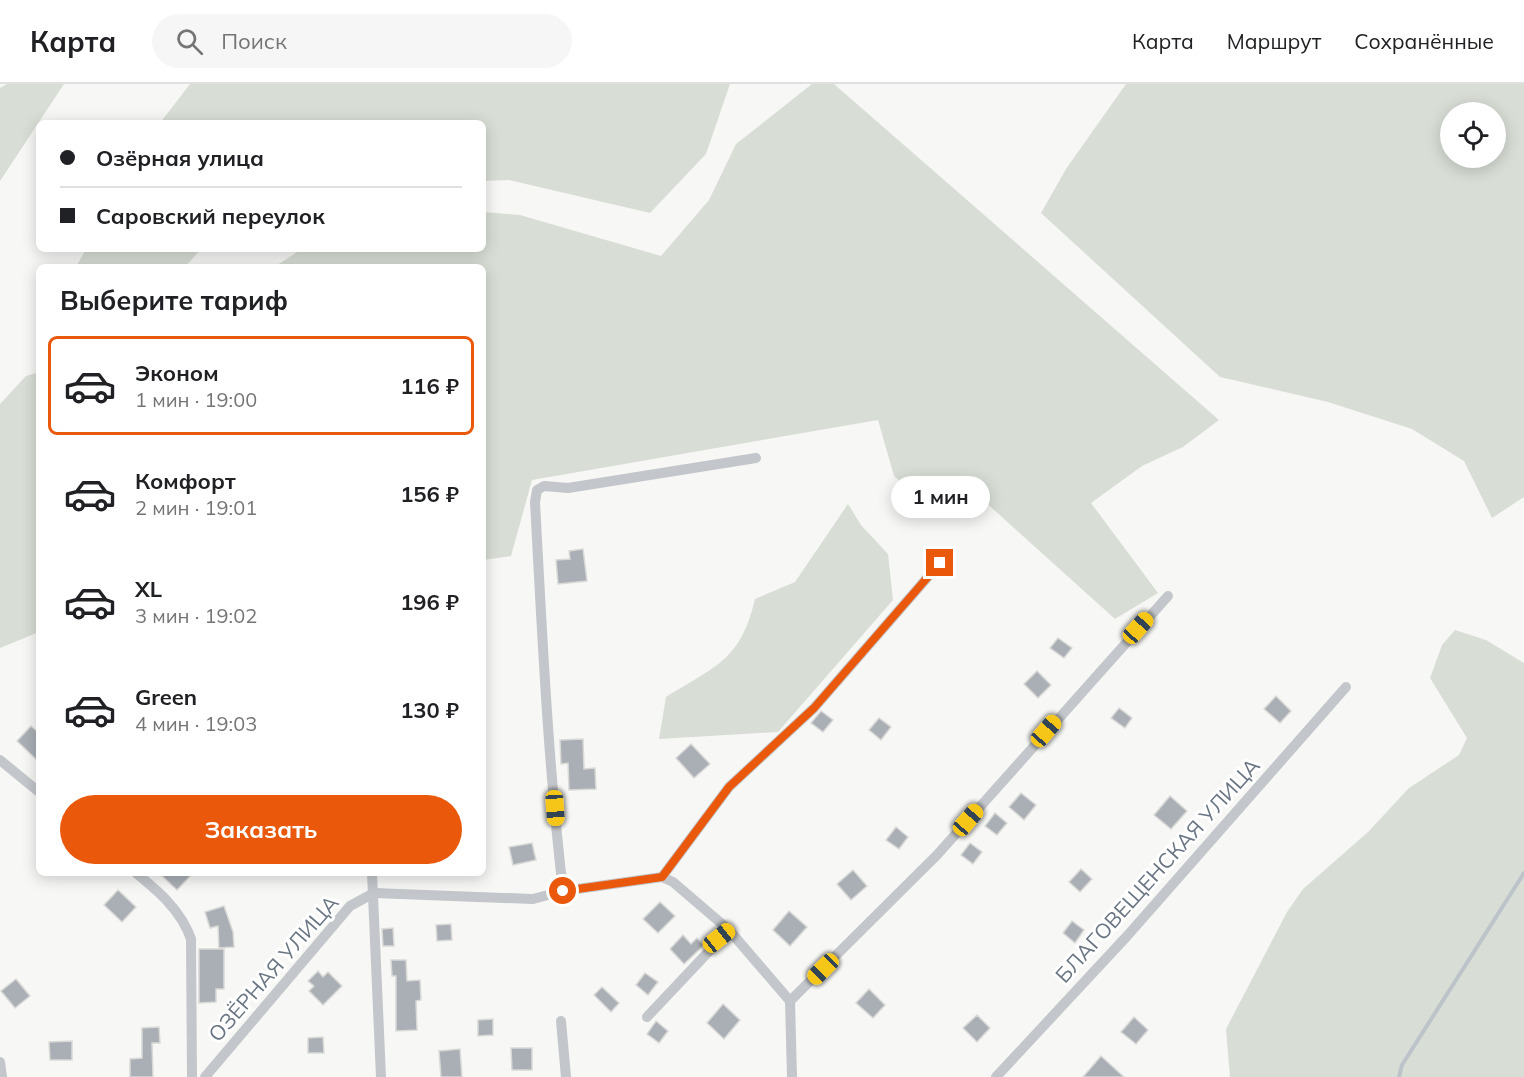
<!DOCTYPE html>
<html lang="ru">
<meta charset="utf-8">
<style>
:root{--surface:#fff;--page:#f6f6f6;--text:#202124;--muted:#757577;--line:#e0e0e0;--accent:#ea580c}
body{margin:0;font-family:Mulish,sans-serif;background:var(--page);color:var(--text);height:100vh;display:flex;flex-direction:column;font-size:22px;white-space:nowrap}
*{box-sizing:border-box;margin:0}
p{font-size:20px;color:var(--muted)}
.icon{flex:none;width:33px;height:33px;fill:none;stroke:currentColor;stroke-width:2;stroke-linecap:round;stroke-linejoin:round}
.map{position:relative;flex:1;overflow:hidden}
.panel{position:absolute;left:36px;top:180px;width:450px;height:612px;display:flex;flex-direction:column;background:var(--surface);border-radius:9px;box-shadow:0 3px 15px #0003}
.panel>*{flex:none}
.banner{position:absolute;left:36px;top:36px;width:450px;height:132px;border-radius:9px;box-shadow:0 3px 15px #0003;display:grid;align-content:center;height:132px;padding:0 24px;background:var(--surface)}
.controls{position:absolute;left:1440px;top:18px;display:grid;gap:12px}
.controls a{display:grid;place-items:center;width:66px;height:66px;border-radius:50%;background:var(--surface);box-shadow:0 3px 15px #0003;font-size:30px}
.end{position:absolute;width:27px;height:27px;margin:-14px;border:8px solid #ea580c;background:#fff;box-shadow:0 0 0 3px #fff}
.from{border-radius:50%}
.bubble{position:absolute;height:42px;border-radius:21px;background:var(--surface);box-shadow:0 3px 15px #0003;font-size:20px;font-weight:700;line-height:42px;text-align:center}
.car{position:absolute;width:18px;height:36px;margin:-18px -9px;border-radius:8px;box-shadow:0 0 4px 2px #0007;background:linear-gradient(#f5c518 24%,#345 0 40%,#f5c518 0 76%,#345 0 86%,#f5c518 0)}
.banner b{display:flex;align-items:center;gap:21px;height:57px;font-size:22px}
.banner b+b{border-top:2px solid var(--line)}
.banner i{width:15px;height:15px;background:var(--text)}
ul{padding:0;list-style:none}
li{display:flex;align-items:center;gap:18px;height:99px;margin:0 12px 9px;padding:0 12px;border:3px solid transparent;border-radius:9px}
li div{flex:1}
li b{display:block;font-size:22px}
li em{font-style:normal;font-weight:700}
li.on{border-color:var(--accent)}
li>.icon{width:54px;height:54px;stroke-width:1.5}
h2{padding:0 24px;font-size:27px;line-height:72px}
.cta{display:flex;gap:12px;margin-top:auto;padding:12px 24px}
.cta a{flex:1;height:69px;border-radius:36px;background:var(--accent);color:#fff;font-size:24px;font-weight:700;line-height:69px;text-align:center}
header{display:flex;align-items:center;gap:36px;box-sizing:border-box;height:84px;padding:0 30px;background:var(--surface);border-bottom:2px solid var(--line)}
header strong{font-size:28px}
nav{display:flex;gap:33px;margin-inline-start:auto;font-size:21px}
.search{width:420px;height:54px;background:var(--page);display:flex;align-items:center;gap:15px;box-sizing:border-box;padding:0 21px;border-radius:33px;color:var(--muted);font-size:22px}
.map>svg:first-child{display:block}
.green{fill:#d8ded6;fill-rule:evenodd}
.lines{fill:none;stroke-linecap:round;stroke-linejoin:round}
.stream{stroke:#bcc4ca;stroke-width:4}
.building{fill:#a9afb5;stroke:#d9d9d7;stroke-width:1.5}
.street{stroke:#c3c6ca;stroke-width:10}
.route{stroke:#ea580c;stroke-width:8}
.labels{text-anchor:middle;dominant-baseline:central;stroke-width:6;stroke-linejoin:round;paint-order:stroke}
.street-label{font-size:21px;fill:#697583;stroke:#fff}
</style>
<header>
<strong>Карта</strong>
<div class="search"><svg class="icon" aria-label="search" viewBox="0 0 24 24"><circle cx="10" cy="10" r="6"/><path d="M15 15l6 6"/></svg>Поиск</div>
<nav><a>Карта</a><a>Маршрут</a><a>Сохранённые</a></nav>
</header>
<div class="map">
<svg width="1524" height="993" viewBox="0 0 1524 993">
<rect width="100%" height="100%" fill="#f7f7f5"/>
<g class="green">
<path d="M7,0h57l-64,97v-93z"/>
<path d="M190,0h540l-24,70 -56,59 -141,-33 -26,1v-58h-323z"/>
<path d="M812,0h22l385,336 -36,27 -41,19 -51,37 67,90 -43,26 -132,-119 -42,16 -47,-40 -16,-56 -346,60 -21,76 -28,4v-293h-209l28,-18h181v-37l37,3 141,41 48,-56 27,-56z"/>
<path d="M1126,0h398v413l-32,21 -28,-57 -52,-32 -84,-27 -108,-25 -179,-164 25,-44zM1450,28h46v46h-46z"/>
<path d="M86,165h115l-16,18h-109z"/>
<path d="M39,288v260l-39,16v-244l26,-28z"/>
<path d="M848,420l13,21 27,29 5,46 -115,132 -119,7 7,-42c51,-32 74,-36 89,-98l40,-17z"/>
<path d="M1455,546l31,10 38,23v414h-294l-4,-48 61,-117 16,-23 65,-57 41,-44 50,-33 8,-17 -37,-60 12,-33z"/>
</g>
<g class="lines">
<path class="stream" d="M1399,993l3,-12 122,-192"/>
</g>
<g class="building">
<path d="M583,465l4,32 -29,3 -2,-24 14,-1 -1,-8z"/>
<path d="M1058,554l14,10 -8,10 -14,-10z"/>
<path d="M1037,587l14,14 -13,13 -14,-14z"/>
<path d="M1276,612l15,15 -11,12 -16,-14z"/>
<path d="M1119,624l13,10 -7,10 -14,-10z"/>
<path d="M821,627l12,9 -10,12 -12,-9z"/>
<path d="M879,634l12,9 -10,13 -12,-10z"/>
<path d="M31,642l8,7v29l-22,-21z"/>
<path d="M583,655l1,30 11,-1 1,21 -27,1 -1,-27 -7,1 -1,-24z"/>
<path d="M691,660l19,20 -16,14 -18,-20z"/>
<path d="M1021,709l15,12 -12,15 -15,-13z"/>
<path d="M1170,712l17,15 -16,18 -17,-14z"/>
<path d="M995,729l12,10 -10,12 -12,-9z"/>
<path d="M896,743l12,10 -9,12 -13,-9z"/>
<path d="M532,759l4,17 -23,5 -4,-18z"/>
<path d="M970,759l12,9 -9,12 -12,-9z"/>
<path d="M1081,785l11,10 -12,13 -11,-10z"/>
<path d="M853,786l14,16 -16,14 -14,-16z"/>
<path d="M159,789h34l-16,17z"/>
<path d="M118,806l18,17 -14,15 -18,-17z"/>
<path d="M660,818l15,14 -17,17 -15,-14z"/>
<path d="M224,822l9,26 1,15 -15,1 -1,-22 -8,2 -5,-16z"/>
<path d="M789,827l18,16 -17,19 -17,-16z"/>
<path d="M1072,837l12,9 -9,13 -12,-10z"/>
<path d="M451,840l1,16 -15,1 -1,-16z"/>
<path d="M393,844l1,18h-11l-1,-17z"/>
<path d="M683,851l8,9 6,-6 7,7 -20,19 -14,-15z"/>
<path d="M199,865h25v40h-8v13l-17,1z"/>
<path d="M391,876h15l1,21 13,-1 1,20 -5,1 1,29 -21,1v-55h-4z"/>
<path d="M318,887l5,6 5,-5 14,14 -19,19 -14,-14 5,-5 -6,-5z"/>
<path d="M645,889l13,9 -10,13 -12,-10z"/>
<path d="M16,895l14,17 -15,12 -14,-17z"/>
<path d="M602,903l17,16 -8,9 -17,-17z"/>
<path d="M869,905l16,16 -12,13 -17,-15z"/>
<path d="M723,920l17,16 -16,19 -17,-16z"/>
<path d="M977,931l13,13 -13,14 -14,-14z"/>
<path d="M1134,933l14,13 -12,14 -15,-12z"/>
<path d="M493,935v16l-15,1v-16z"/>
<path d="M656,937l12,10 -9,12 -12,-9z"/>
<path d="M159,943l1,16h-8l1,34h-23v-18l12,-1v-30z"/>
<path d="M323,953l1,16h-16v-15z"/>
<path d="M72,957v19h-22l-1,-18z"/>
<path d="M511,964h21v22h-20z"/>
<path d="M460,965l2,28h-21l-2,-26z"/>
<path d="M1101,972l23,21h-41z"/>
</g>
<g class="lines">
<g class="street">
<path d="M0,676l39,32"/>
<path d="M136,789c23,19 45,37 55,66l1,138"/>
<path d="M372,789l9,204"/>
<path d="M662,793l67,-90 85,-79 126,-145"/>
<path d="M662,793l11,5 56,48 61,71 2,76"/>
<path d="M563,807c-15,-129 -21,-259 -28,-389l2,-12 7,-4 24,2 188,-30"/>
<path d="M790,917l147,-146 231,-259"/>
<path d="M647,933l82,-87"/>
<path d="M561,937l5,56"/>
<path d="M0,978l2,15"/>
<path d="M205,993l145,-171 24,-13 159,6 30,-8 99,-14"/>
<path d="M996,993l132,-142 218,-248"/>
</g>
</g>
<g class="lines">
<path class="route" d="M563,807l99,-14 67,-90 85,-79 126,-145"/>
</g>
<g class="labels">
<g class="street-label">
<text transform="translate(1157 786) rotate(-48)">БЛАГОВЕЩЕНСКАЯ УЛИЦА</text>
<text transform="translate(273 884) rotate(-49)">ОЗЁРНАЯ УЛИЦА</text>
</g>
</g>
</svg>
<div class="controls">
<a><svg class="icon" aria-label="locate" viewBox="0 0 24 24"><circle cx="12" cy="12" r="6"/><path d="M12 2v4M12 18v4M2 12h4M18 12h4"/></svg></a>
</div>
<i class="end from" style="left:563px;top:807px"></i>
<i class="end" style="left:940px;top:479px"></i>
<div class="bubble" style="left:891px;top:392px;width:99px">1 мин</div>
<i class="car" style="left:1138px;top:544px;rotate:42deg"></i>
<i class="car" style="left:1046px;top:647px;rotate:41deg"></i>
<i class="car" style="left:555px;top:724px;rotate:176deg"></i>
<i class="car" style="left:968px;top:736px;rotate:41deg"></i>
<i class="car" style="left:719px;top:854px;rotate:51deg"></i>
<i class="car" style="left:823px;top:885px;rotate:225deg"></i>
<div class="banner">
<b><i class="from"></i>Озёрная улица</b>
<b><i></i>Саровский переулок</b>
</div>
<section class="panel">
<h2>Выберите тариф</h2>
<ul>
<li class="on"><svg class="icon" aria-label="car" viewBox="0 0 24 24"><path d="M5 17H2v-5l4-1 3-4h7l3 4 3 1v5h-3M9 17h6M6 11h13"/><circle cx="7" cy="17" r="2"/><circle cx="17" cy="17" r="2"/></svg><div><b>Эконом</b><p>1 мин · 19:00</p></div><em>116 ₽</em></li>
<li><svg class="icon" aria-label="car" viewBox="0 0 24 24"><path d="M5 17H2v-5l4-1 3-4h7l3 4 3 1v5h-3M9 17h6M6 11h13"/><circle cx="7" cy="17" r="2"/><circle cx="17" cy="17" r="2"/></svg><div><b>Комфорт</b><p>2 мин · 19:01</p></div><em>156 ₽</em></li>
<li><svg class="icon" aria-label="car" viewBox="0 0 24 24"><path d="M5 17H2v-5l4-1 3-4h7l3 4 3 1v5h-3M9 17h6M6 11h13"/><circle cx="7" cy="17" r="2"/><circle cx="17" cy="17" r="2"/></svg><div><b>XL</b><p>3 мин · 19:02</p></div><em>196 ₽</em></li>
<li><svg class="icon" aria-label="car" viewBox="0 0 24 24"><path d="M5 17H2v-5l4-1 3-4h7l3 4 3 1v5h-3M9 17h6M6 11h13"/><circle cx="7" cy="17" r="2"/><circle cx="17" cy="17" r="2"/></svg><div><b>Green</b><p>4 мин · 19:03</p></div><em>130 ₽</em></li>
</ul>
<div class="cta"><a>Заказать</a></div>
</section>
</div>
